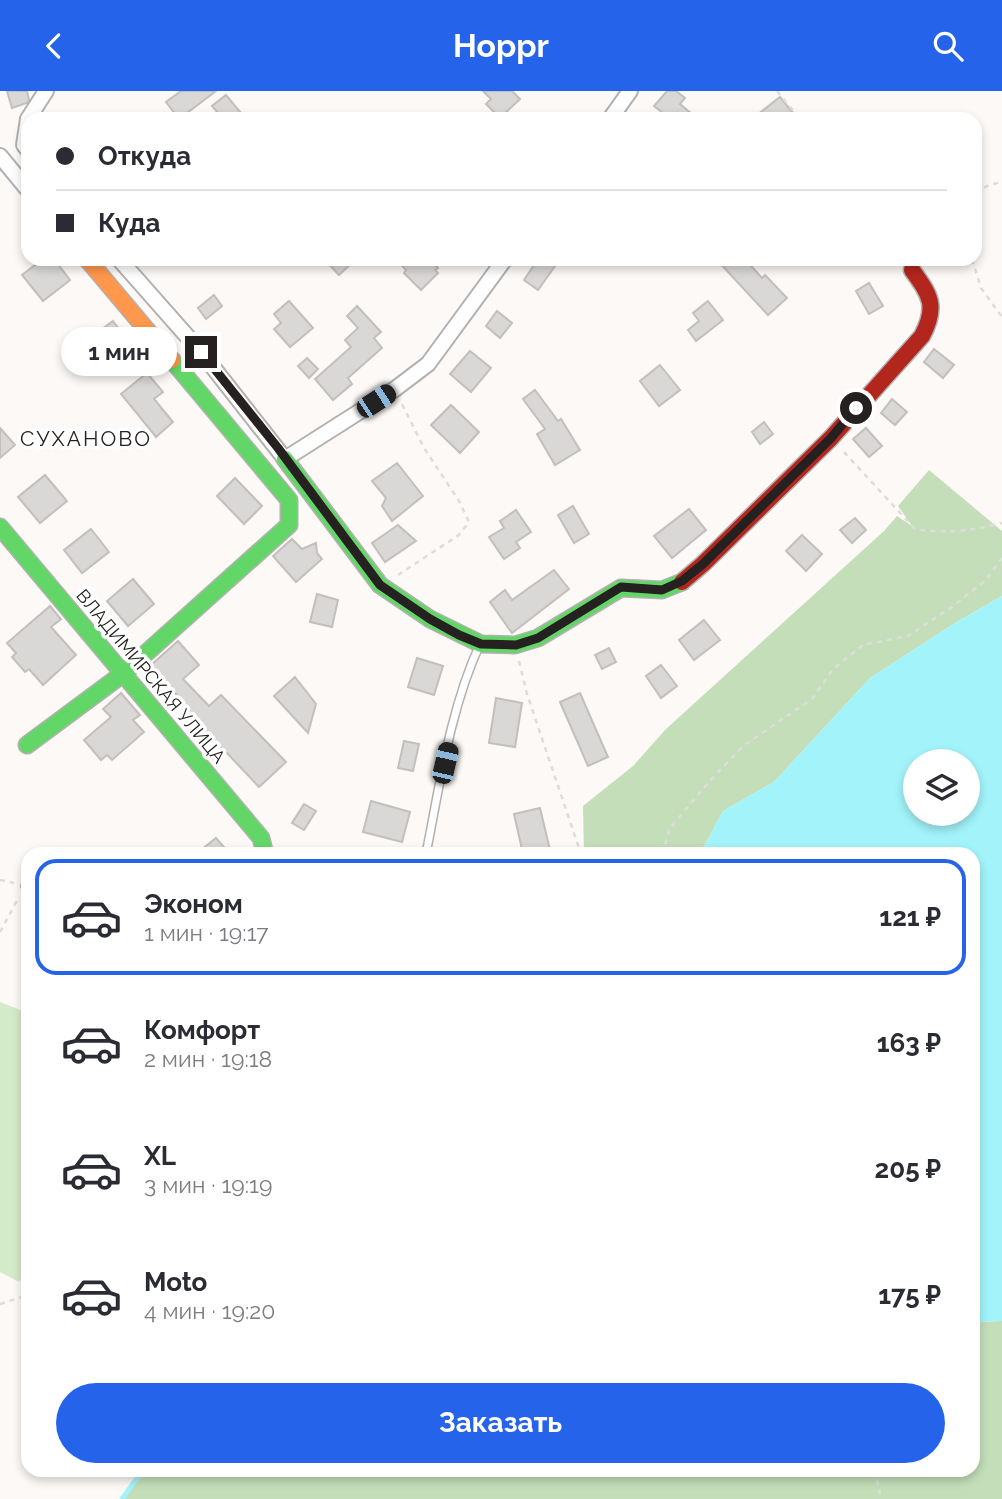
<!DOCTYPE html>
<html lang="ru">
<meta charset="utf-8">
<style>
:root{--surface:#fff;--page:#f2f2f3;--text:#2b2b33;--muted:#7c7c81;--line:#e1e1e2;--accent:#2563eb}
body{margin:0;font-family:Raleway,sans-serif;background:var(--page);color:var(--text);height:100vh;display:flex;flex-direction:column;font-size:26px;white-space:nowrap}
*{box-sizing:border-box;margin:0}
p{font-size:23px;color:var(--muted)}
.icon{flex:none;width:38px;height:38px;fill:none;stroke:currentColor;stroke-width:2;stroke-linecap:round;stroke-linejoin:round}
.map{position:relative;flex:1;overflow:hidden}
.side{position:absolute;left:21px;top:756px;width:959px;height:630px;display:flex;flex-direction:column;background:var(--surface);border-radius:21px;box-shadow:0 4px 10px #0003}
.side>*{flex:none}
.hud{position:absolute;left:21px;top:21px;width:961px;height:154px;border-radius:21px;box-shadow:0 4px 10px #0003;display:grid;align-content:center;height:154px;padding:0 35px;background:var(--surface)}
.fabs{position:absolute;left:903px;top:658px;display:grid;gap:14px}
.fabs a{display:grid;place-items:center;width:77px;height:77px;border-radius:50%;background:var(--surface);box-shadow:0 4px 10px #0003;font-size:35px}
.end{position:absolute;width:32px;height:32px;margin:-16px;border:9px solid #242120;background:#fff;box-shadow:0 0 0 4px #fff}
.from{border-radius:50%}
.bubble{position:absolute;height:49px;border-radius:24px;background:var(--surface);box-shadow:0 4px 10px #0003;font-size:23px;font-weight:700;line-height:49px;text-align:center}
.car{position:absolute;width:21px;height:42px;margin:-21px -10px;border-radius:9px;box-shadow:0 0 5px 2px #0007;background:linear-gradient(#222 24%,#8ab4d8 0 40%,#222 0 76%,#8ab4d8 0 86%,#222 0)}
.hud b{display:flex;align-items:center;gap:24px;height:66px;font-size:26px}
.hud b+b{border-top:2px solid var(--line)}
.hud i{width:18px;height:18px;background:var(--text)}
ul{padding:12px 0 0;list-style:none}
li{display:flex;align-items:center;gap:21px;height:116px;margin:0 14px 10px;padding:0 21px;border:4px solid transparent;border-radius:21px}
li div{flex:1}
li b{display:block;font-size:26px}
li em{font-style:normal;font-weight:700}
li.active{border-color:var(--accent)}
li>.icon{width:63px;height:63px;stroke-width:1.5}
.action{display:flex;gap:14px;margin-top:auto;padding:14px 35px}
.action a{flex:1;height:80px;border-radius:42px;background:var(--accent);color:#fff;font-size:28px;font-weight:700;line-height:80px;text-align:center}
header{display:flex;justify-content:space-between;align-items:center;height:91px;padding:0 35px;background:var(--accent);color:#fff;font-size:32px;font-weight:700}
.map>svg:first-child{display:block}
.green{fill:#d4ebc9}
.forest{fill:#c3deb8}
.water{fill:#a2f3fa;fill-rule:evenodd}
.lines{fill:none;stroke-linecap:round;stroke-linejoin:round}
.stream{stroke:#a2f3fa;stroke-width:5}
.building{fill:#dad7d7;stroke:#c2bfbe;stroke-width:2}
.lane-casing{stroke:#b3b1af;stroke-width:10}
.street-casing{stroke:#b3b1af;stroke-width:18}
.fast-casing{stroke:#b3b1af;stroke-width:19}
.slow-casing{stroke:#b3b1af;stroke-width:19}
.jam-casing{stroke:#b3b1af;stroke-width:19}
.path{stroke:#dedddc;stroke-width:2.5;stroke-dasharray:5 5;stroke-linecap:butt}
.lane{stroke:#fffefe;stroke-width:7}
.street{stroke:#fffefe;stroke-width:14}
.fast{stroke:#63d668;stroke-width:16}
.slow{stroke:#ff974d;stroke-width:16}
.jam{stroke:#b3261e;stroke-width:16}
.route{stroke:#242120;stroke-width:9}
.labels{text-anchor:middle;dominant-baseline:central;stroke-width:7;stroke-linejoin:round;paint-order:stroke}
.street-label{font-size:18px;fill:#242120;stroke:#fff}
.quarter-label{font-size:21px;letter-spacing:2px;fill:#242120;stroke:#fff}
</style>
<header><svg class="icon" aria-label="back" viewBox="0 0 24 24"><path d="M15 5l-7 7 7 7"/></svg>Hoppr<svg class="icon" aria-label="search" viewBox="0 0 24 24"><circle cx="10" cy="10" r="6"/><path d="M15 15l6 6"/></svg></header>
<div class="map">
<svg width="1002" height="1408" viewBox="0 0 1002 1408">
<rect width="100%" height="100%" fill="#fcf9f6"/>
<path class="green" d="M0,911l28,11v255l-9,14 -19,-10z"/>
<g class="forest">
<path d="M929,379l73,61v65l-47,27 -85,55 -96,104 -51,29 -23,43h-116l-1,-48 50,-40 33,-37 218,-198 13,-15 15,10 -14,-20z"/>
<path d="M1002,1230v178h-880l21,-29h830v-148z"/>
</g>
<path class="water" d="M1002,505v725l-29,1v-468h-273l23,-43 51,-29 96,-104 85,-55zM915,670h53v53h-53z"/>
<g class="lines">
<path class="stream" d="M122,1408l21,-29"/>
</g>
<g class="building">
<path d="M7,0h20l2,9 -2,3 -15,5z"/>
<path d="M181,0h35l-37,28 -13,-17z"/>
<path d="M483,0h29l8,8 -20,19 -14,-14 5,-5z"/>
<path d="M667,0h9l9,7 -5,6 18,15h-40l5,-6 -9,-7z"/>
<path d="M226,4l20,24h-23l-11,-13z"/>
<path d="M780,6l18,22h-46z"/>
<path d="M43,168h11l16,21 -27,21 -21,-26z"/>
<path d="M324,168h32l-17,16z"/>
<path d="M396,168h34l8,9 -3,2 3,3 -17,17 -17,-17 2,-3z"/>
<path d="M538,168h22l-22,31 -14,-10z"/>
<path d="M716,168h29l17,19 3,-3 22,23 -19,17z"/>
<path d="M869,192l14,23 -14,8 -13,-23z"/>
<path d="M214,204l8,11 -16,13 -8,-11z"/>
<path d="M289,210l24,27 -23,19 -16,-18 7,-6 -7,-9z"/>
<path d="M708,210l15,19 -27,21 -8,-11 11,-9 -6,-8z"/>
<path d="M357,215l24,26 -7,6 8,10 -34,30 4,6 -19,16 -18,-21 36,-32 -6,-7 13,-12 -11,-12z"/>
<path d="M497,220l15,12 -12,15 -14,-12z"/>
<path d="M113,230l9,12 -17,13 7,10 -12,10 -17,-23z"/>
<path d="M934,258l20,16 -11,13 -19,-16z"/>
<path d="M470,260l21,17 -20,24 -21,-18z"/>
<path d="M307,267l11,11 -9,9 -11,-12z"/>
<path d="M660,274l20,25 -21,16 -19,-25z"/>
<path d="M147,282l16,19 -9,7 19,23 -17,15 -35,-43z"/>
<path d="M535,299l23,31 3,-2 19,31 -25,15 -18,-31 8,-5 -22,-30z"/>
<path d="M892,308l15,13 -12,13 -14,-12z"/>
<path d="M451,314l28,27 -19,21 -29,-28z"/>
<path d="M764,331l9,12 -13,10 -8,-12z"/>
<path d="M0,337l15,17 -15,13z"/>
<path d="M866,337l16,18 -13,11 -16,-18z"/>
<path d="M397,372l26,33 -31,25 -10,-15 4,-8 -14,-17z"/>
<path d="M45,384l22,26 -27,22 -22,-26z"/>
<path d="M235,387l27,28 -18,18 -27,-28z"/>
<path d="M573,415l16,28 -15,9 -16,-28z"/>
<path d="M689,418l17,21 -34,28 -18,-22z"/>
<path d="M516,419l15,22 -15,10 4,6 -16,11 -15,-22 15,-9 -4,-7z"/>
<path d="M855,427l11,12 -14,13 -12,-13z"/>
<path d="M398,434l18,16 -31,21 -13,-19z"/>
<path d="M91,438l18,23 -27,21 -18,-23z"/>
<path d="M802,444l20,19 -16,17 -20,-20z"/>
<path d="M292,448l10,10 14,-6 1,10 5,6 -26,23 -23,-26z"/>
<path d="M554,479l15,19 -57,44 -22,-31 15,-12 7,10z"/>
<path d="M133,488l21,25 -26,22 -21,-25z"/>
<path d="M317,503l21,6 -6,27 -22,-5z"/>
<path d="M50,515l11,13 -10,8 25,28 -33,30 -14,-16 -4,3 -13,-15 4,-4 -9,-10z"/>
<path d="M704,529l16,20 -26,20 -15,-20z"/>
<path d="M178,550l21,24 -16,14 26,27 12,-11 65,67 -27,25 -33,-35 -10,10 -18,-20 7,-6 -23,-24 5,-5 -36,-42z"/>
<path d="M609,557l7,14 -14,7 -7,-14z"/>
<path d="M417,567l26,8 -9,29 -26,-8z"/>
<path d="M661,574l16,21 -16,12 -15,-22z"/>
<path d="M295,586l21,27 -8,29 -34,-37z"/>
<path d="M121,602l19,22 -7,5 11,12 -32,28 -5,-5 -6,5 -17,-20 27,-23 -8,-8z"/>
<path d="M580,602l28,64 -20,9 -28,-64z"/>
<path d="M496,607l26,5 -7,44 -26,-4z"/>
<path d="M404,650l15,3 -6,27 -15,-3z"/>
<path d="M371,710l39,11 -8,30 -39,-10z"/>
<path d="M304,713l12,7 -12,19 -12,-7z"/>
<path d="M540,717l11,46h-28l-9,-40z"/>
<path d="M216,747l14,16h-34z"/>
</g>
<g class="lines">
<defs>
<g id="lane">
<path d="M426,763c14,-70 24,-145 54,-210"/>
<path d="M25,795l3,1"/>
</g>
<g id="street">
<path d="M28,28l18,-28"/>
<path d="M28,28l-4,26 4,5"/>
<path d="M610,28l20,-28"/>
<path d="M0,65l28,34"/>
<path d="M119,168l82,93 84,107 110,-70 33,-25 77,-105"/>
</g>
<g id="fast">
<path d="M285,368l95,126 50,34 51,25 34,1 23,-7 83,-50 41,2 20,-8"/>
<path d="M0,436l261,311 4,16"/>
<path d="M27,654l97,-72 165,-148v-25l-117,-140"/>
</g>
<path id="slow" d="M87,168l85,101"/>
<path id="jam" d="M682,491l21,-18 128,-126 91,-102c16,-30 8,-41 -10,-66"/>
</defs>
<use href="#lane" class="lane-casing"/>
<use href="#street" class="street-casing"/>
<use href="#fast" class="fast-casing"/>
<use href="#slow" class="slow-casing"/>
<use href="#jam" class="jam-casing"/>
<g class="path">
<path d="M777,0l23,28"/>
<path d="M975,101l14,-7 13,-3"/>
<path d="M972,168l9,29 21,29"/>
<path d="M844,361l70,76c26,7 62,2 88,-5"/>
<path d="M398,484l61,-40 10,-13 -10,-21 -35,-53 -23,-46"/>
<path d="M519,570l8,33 54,160"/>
<path d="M662,763l8,-26 37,-44 36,-38 69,-47 21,-30 30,-24 45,-9 44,-29 34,-27 16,-22"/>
<path d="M0,789l14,3"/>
<path d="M0,841l19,-35"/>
<path d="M0,1213l28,-9"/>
<path d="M875,1379l6,29"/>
</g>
<use href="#lane" class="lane"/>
<use href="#street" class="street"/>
<use href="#fast" class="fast"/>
<use href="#slow" class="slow"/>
<use href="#jam" class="jam"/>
</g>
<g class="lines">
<path class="route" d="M201,261l77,96 102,137 50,34 29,16 22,9 35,1 22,-7 83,-51 41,3 20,-9 21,-17 128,-126 25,-30"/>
</g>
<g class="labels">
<g class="street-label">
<text transform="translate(151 585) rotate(50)">ВЛАДИМИРСКАЯ УЛИЦА</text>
</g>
<g class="quarter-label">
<text x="86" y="347">СУХАНОВО</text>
</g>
</g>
</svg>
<div class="fabs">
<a><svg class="icon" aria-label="layers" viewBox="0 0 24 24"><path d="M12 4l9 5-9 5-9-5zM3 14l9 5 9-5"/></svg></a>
</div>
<i class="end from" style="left:856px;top:317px"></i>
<i class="end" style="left:201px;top:261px"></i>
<div class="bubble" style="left:61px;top:236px;width:116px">1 мин</div>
<i class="car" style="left:376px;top:310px;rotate:57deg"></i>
<i class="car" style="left:445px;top:672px;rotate:13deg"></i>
<div class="hud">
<b><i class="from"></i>Откуда</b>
<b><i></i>Куда</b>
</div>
<section class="side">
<ul>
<li class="active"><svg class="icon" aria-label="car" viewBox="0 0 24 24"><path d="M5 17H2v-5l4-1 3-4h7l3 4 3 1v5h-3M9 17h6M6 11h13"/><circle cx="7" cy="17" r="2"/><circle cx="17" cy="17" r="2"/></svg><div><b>Эконом</b><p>1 мин · 19:17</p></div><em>121 ₽</em></li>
<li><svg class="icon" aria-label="car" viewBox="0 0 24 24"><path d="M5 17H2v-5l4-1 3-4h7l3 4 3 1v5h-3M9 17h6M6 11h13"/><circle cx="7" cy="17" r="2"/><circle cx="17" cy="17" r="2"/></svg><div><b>Комфорт</b><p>2 мин · 19:18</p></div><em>163 ₽</em></li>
<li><svg class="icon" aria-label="car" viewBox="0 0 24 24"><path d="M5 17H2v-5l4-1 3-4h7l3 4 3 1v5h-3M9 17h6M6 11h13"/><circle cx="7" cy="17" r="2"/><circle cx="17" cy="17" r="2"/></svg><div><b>XL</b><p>3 мин · 19:19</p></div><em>205 ₽</em></li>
<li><svg class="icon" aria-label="car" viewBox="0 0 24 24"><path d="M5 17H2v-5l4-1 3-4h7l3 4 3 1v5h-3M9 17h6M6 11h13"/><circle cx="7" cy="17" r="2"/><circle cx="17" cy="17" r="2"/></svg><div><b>Moto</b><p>4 мин · 19:20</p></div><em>175 ₽</em></li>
</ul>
<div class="action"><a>Заказать</a></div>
</section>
</div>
